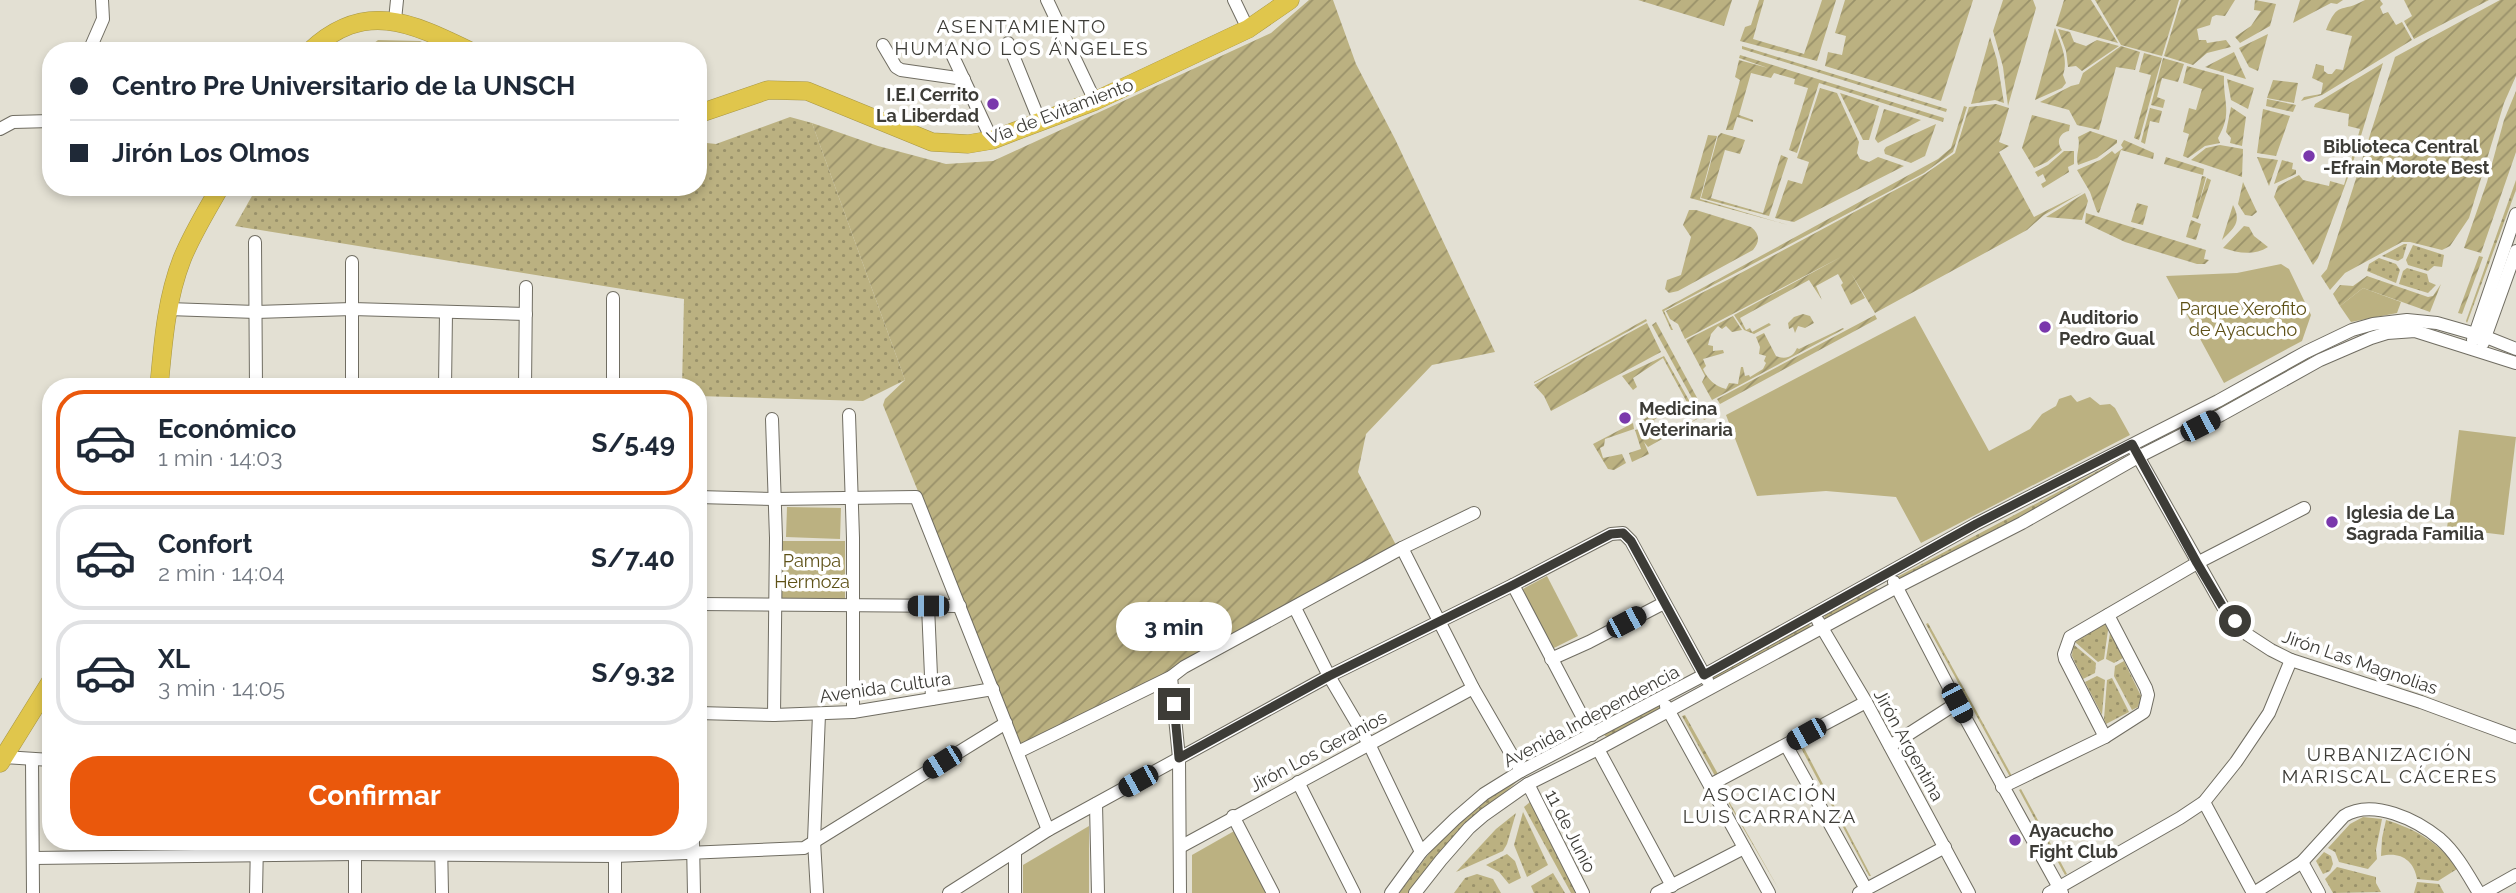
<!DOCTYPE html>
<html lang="es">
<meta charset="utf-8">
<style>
:root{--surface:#fff;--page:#f2f2f3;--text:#1f2937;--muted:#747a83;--line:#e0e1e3;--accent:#ea580c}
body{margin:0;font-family:Raleway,sans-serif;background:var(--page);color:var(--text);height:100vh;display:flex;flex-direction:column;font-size:26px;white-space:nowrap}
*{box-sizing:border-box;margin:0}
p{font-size:23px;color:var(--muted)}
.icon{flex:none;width:38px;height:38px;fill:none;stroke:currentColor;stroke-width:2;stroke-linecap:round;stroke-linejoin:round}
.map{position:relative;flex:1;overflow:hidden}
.details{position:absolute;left:42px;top:378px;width:665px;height:472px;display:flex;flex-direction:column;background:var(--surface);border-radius:28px;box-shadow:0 4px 10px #0003}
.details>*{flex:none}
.guide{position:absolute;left:42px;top:42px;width:665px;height:154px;border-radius:28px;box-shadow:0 4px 10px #0003;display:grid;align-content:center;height:154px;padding:0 28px;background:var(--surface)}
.end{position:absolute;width:32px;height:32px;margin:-16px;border:9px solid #3d3c37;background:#fff;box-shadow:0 0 0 4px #fff}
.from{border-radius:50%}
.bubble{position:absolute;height:49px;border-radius:24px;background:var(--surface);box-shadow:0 4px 10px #0003;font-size:23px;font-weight:700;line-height:49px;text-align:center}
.car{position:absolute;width:21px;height:42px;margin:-21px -10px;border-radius:9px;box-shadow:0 0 5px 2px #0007;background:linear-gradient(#222 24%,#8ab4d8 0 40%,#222 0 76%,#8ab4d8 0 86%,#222 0)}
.guide b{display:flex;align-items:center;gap:24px;height:66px;font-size:26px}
.guide b+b{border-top:2px solid var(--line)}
.guide i{width:18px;height:18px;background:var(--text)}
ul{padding:12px 0 0;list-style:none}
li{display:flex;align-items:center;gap:21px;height:105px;margin:0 14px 10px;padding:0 14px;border:4px solid var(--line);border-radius:28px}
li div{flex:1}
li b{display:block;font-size:26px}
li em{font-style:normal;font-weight:700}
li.current{border-color:var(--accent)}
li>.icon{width:63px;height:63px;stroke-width:1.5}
.button{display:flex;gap:14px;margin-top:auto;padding:14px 28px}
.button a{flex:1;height:80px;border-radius:28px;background:var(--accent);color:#fff;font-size:28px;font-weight:700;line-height:80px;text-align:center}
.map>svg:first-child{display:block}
.grass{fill:url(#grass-dots)}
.park{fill:#bbb181}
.garden{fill:url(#garden-furrows)}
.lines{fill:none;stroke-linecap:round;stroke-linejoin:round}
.minor-casing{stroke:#706d62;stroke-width:14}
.highway-casing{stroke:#a79645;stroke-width:19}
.minor{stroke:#fff;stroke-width:12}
.highway{stroke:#e0c64c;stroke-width:18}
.route{stroke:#3d3c37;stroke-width:9}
.poi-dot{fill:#7a38ac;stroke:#fff;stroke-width:2.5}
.labels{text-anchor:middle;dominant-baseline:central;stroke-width:7;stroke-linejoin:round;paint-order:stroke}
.poi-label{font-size:18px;font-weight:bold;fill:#3d3c37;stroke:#fff;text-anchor:start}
.street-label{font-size:18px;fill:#3d3c37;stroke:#fff}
.park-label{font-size:18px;fill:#5e5117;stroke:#fff}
.neighbourhood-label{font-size:19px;letter-spacing:2px;fill:#3d3c37;stroke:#fff}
</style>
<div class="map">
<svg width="2516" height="893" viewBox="0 0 2516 893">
<defs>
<pattern id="grass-dots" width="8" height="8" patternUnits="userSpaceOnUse" patternTransform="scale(1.75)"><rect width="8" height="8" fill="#bbb181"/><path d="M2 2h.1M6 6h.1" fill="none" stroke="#99916a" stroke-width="1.8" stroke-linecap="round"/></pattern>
<pattern id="garden-furrows" width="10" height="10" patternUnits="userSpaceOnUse" patternTransform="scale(1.75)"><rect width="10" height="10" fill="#bbb181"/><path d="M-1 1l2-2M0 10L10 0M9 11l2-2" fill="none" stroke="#99916a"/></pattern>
</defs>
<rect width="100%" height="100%" fill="#e3e0d3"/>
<g class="grass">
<path d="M378,40l42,1 20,10h-76z"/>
<path d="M790,117l22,6 93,257 -42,21 -165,-5v-9h-16l2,-88 -449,-73 22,-39h441v-45l18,2z"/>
<path d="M2516,180v10l-49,133 -1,-2z"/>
<path d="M2404,244h3l-4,14 -5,3 -16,-5z"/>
<path d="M2413,245l31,10 -2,12 -8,-1 -6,5 -20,-6 -2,-5z"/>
<path d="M2379,258l17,6 4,6 -4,13 -29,-12 2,-7z"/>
<path d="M2407,268l20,6 2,8 7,3 -8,8 -29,-9 4,-13z"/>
<path d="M2309,357l4,3 -138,73 -1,-2z"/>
<path d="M2124,457l4,3 -228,121 -3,-4z"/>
<path d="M1875,588l5,2 -56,29 1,-4z"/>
<path d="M1928,623l84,153 -2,1 -84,-153z"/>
<path d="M1808,624l4,3 -99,53 -2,-3z"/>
<path d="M2105,624l3,6 -4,29 -6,3 -23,-20z"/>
<path d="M2110,633l13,25 -9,5 -8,-4z"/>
<path d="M2073,644l23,19 -1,10 -12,6 -11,-23z"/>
<path d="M2124,661l17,35 -3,11 -6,3 -18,-34 1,-10z"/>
<path d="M2097,676l8,4 -3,35 -17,-33z"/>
<path d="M2112,678l17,34 -23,12 -2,-5 3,-39z"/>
<path d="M1660,704v4l-52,29 -3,-1 -1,-3z"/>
<path d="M1685,715l33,59 -3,2 -33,-60z"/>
<path d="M1803,746l68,130h-2l-68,-128z"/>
<path d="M1521,778l-65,58 -26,28 -21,29h-10l32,-42 61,-60z"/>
<path d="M1722,789l59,104 -60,-103z"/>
<path d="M2021,789l46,85 -2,1 -46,-85z"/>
<path d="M1530,802l46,91h-5l-47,-86z"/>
<path d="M1523,812l25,53 -21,12 -13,-32z"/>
<path d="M1516,813l-9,31 -4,7 -47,21 40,-43z"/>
<path d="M2363,817l19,2 -6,31 1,9 -9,10 -29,-7 -4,-10 -7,-4 22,-24z"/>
<path d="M2386,820c29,9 55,23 71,49l-19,12 -21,-2c-3,-19 -17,-28 -36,-23l1,-18z"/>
<path d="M2324,852l7,4 2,8 -3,7 -7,3 -7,-13z"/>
<path d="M1507,854l8,7 6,17 -12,6 -10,-12 -13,-7z"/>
<path d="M2337,867l39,10v6l5,9 -48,1 -8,-14z"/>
<path d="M1553,873l12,20h-31l-3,-7z"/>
<path d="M1477,874l16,5 8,14h-47l11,-15z"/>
<path d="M2417,882l22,2 5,9h-30z"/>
</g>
<g class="park">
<path d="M2281,264l8,5 22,46 -9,26 -78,42 -58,-107 71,-3z"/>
<path d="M2363,288l38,14 -4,11 -46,9 -11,-16z"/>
<path d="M1915,316l74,135 41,-22 12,-15 14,-8 3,-7 12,-4 6,7 13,-5 10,8 10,-1 5,4 15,27 -209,108 -25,-46 -70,-6 -69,5 -31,-81z"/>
<path d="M2459,430l57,7 -12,98 -57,-7z"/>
<path d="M787,507l54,1 -1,31 -54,-2z"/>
<path d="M779,541h66v60l-66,-1z"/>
<path d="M1547,576l31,60 -28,14 -31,-59z"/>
<path d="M1089,826v67h-66v-28z"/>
<path d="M1236,830l32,63h-76v-38z"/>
</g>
<g class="garden">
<path d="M1309,0h24l23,64 39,75 100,213 -63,13 -66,69 -8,38 40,77 -372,198 -9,-4 -26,-72 -108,-266 2,-6 20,-19 -93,-257 66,23 68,18 47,-3 278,-128z"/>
<path d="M1638,0h94l-8,26z"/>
<path d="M1759,0h5l-11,39 51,15 18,-54h14l-19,61 -77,-20 5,-14 6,-2z"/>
<path d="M1845,0h128l-32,101 -116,-35 3,-14 14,3 4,-19 -11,-3z"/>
<path d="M2003,0h30l3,8 -28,98 -5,-39 -10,-36z"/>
<path d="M2064,0h27l27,43 -62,-17z"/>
<path d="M2095,0h84l-17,56 -41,-11z"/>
<path d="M2181,0h54l-10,16 -9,-1 -4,2 -2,8 -13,4 2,11h7l1,3 19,-3 5,7 -24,6 -14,12 -29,-9z"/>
<path d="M2255,0l21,4 -6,22 -30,17 -5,-6 16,-11 10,-15 -7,-1z"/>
<path d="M2300,0h43l-6,4 -6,-1 -38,20z"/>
<path d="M2365,0h15l3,4 -3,3 3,7 5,-2 8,13 6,-3 10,18 -90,55 -21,6 3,-4 17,-3 2,-11 -11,-5 4,-14 8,2v5l4,3h4l4,-5 7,1 9,-34 -26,-6c12,-30 14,-16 39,-30z"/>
<path d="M2404,0h85l-75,39 -10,-18 8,-5z"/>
<path d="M2500,0h16v76l-12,27 -35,115 -19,28 -8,4 -32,-8h-8l-57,31 -15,17 -9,-14 6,-7 68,-212z"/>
<path d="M2055,28c5,14 14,32 8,47l3,8 -4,5 -27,12z"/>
<path d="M2058,29l12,3 4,10 12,4 11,-6 22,6 -37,25 -6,-5 -8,1 -2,-16z"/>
<path d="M2268,34l-10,37 -9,-4 -10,-19z"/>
<path d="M1990,37l7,23 7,43 -9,-3 -24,4z"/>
<path d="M1742,46l205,63 -1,3 -204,-63z"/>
<path d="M2121,46l19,6 -5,18 -19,-3 -17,63 -22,-5 -8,-15 -29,-8 31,-16 8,-2 4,-11z"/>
<path d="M2234,52l12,27 -41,-12z"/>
<path d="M2144,53l18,5 -23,82 -5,-2 17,-63 -12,-3z"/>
<path d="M1740,55l204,63 -1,4 -124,-39 -22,70 -8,-3 19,-62 -14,-4 1,-5 -21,-6 -3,5 -20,-5 -12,42 14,5v2l-16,-5 -4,13h-7l14,-50 -5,-3 4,-17 29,8 -29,-10z"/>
<path d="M2163,58l21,6 -6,18 -16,-4 -5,19 8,3 -2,8 -12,-3z"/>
<path d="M2383,63l-33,109 -32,86 -5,7 -39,-68 4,-11 21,-11 4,5 26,6 1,-5 14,4 16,-56 -12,-3 1,-12 -35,-7 1,-3z"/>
<path d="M2187,66l37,10c-1,27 9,36 -6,62l2,5 -15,3 -17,12 -5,-2 6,-22 -6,-2 6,-24 7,2 6,-21 -19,-6z"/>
<path d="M2227,79l27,9 -6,21 -17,-9z"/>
<path d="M2273,80l25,3 -4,20 -27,-5z"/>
<path d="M1820,88l17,5 22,49 -2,11 3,6 9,3 9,-5 26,9 -110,56 -19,-4 13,-38 14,4 7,-22 -12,-4z"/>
<path d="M2516,91v61l-35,101 -17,-5 23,-66 17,-62z"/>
<path d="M1840,93l39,13 -10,34h-6z"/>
<path d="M2267,99l29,6 -3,7 -27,-6z"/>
<path d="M1996,104l13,4 -10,34 10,4 -10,6 35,65 49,-25 -39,23 -17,15 -152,83 -24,-40 14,25 -14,7 -10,-20 2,-2 -5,-9 -22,12 6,14 -13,-20 -69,38 6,12 4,-2 2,4 17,-9 2,2 -17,9 -10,-4 -10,-15 107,-58 -156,82 -7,-15 -8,-5 -4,-8 71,-36 188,-101 30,-21 14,-46z"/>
<path d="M1964,106l3,1 -14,45 -29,21 -260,138 9,19h-2l-9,-20 276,-151 13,-11z"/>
<path d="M2231,107l15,10 -4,29 -12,-3 1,-5 -5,-6z"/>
<path d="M2150,108l12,3 -3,12 -9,-2 -5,23 -4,-2z"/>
<path d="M1884,109l37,11 -43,23 -3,-4z"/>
<path d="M2263,109l27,7 -14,40 -19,-3z"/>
<path d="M2032,115l38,10 -1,6c-10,2 -13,11 -7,19l-15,12 -13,6 -12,-20z"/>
<path d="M1936,124l-11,32 -14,7 -26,-9 -1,-4 2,-3z"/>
<path d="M2090,131l27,9v3l-20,15 -19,7c-3,-10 3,-19 0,-28z"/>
<path d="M1721,133l24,7 -5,14 -15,-4 -14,48 52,15 18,-58 7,3 -19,58 -68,-18 17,-62z"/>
<path d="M1708,135l9,1 -17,63 88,26 -98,-27z"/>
<path d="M2124,140l30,13 -1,6 -32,-9 -22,63 -2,-1 -7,-20 -13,-22 23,-10 12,-9 3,3 8,-6 -2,-3z"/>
<path d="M2220,145l23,4 -1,28 -51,-17 15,-12z"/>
<path d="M2064,151h10v13l-6,3 1,5 -26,16 -2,-4 5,-3 -3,-7 -5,3 -3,-5 13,-7z"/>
<path d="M2166,157l38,12 -1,6 -39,-11z"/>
<path d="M2257,157l21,3 -9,26z"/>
<path d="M2282,160l11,3 -1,6 4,1v4l-22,10z"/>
<path d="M2202,176l4,1 -8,30 9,-29 4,2 -13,39 -6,-2z"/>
<path d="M2243,182l14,30 -5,4 -7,-1 -7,-11z"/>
<path d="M2085,193l3,8 -6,19 -36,-3z"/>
<path d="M2137,203l11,3 -5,19 -12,-3z"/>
<path d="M2233,205c9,17 1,23 -11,35z"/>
<path d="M1689,210h7l55,17c9,7 9,15 2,23l-75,41 -9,2 -4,-4 2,-9 14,-5 10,-38 -8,-12z"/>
<path d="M2086,213l120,37 -2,9 5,1 -4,4h-8l-72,-22 -40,-19z"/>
<path d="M2191,220l10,4 -5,16 -10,-3z"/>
<path d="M2244,226l5,1 5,9 14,11c-14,9 -30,6 -45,1z"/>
<path d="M2479,256l4,1 -21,57 -4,-1z"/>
<path d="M2367,276l61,21 5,-1 8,-12 -11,28 -67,-24 -23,18 -7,-12 7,-9 13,1z"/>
<path d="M1803,314l7,2 4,7 -9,5 -7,-2 -3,7 -2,-6 -4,2 -1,-6 6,-6z"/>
<path d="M1875,315l2,4 -157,85 -3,-5z"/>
<path d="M1733,316l9,14 -10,2 -6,-6 -4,3 -4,-3 -7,8 -3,11 5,1v5l10,-1 1,3 -21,6 3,7 -3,3c5,11 12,17 23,20l3,-6 9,1 3,-17h2l2,9 4,-1 1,2 13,-8 3,-6 -2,-2 2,-5 -7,-2 1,-7 -4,-10 8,-4 12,23c10,4 17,1 21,-8l2,1 44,-21 1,1 -132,71 -10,-18 3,-6 -19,-36z"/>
<path d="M1646,319l1,2 -113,62v-1z"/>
<path d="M1656,322l52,96 -4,2 -52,-95z"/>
<path d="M1647,323l14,29 -110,59 -7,-15 -10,-11z"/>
<path d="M1664,356l35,62 -51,29 -4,-5 5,12 -17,8 -3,-9 12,-4 -6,-19 4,-1 3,3 -3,-10 21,-12 1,5 -7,5 4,10 21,-1 17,-10 -33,-61 -30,20 4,9 -4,3 -11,-14z"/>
<path d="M1633,423l1,6 -29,10 -1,7 -4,2 3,10 19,-4 4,9 -12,7 -6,-1 -15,-25z"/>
</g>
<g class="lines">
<defs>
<g id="minor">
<path d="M1047,0l48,101"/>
<path d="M1234,0l14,29"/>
<path d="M395,20l2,-20"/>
<path d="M1008,43l32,79"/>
<path d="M883,45l13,22 5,3 63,9"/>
<path d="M950,50l42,90"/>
<path d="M89,51l14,-32 -1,-19"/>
<path d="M0,129l13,-7 38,-1"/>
<path d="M255,242l1,145"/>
<path d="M352,262v125"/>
<path d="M613,298v89"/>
<path d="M168,309l88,3 96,-3 174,5"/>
<path d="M2473,340l43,-126"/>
<path d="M2483,343l33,-92"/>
<path d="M445,387l1,-75"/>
<path d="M525,387l1,-100"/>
<path d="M849,415l4,123v174"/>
<path d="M772,419l4,119 -2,177"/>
<path d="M2135,451l88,156 25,28 23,15 20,10 130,42 95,35"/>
<path d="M698,497l76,2 142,-2 132,333"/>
<path d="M1402,548l71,140 48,83"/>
<path d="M1894,582l63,121 105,190"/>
<path d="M1513,585l79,150"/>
<path d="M698,604l262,2"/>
<path d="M928,606l4,93"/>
<path d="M1295,608l34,68 40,68 52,108"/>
<path d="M1818,621l48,81 103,191"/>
<path d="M1551,659l38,-17 75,-39"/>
<path d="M1171,677l8,81 1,135"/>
<path d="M1666,706l103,187"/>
<path d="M698,713l76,2 79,-3 140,-23"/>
<path d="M2105,737l-40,-78 -1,-5 6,-17 127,-74 107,-55"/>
<path d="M1786,745l80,144"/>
<path d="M1890,746l67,-43"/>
<path d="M1598,749l74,137"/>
<path d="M1018,752l153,-75 13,-10 218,-119 72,-35"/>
<path d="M4,757l47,3"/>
<path d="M32,760l1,133"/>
<path d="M1298,782l56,111"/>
<path d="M1528,784l55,109"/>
<path d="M1710,785l156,-83"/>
<path d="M2002,787l103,-50 39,-25 4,-17 -2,-7 -38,-73"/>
<path d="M2204,802l49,91"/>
<path d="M1096,804l2,89"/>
<path d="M1233,816l40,77"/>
<path d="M355,842v51"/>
<path d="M441,842l1,51"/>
<path d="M615,842v51"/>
<path d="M693,842l1,51"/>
<path d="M1180,847l293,-159"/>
<path d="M33,858l322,-4 260,2 189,-8 202,-125"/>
<path d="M2302,862l17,31"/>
<path d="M256,893l1,-51"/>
<path d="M817,893l-3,-52 5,-127"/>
<path d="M949,893l99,-63 281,-154 184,-91 98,-51 12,-1 8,8 76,139"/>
<path d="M1015,893v-40"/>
<path d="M1391,893l30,-41 34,-33 29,-25 37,-23 183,-96 272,-151 242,-123 88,-49 46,-22 21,-6 34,-4 30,3 49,14 30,12"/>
<path d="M1415,893l26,-33 28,-32 15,-13 44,-31 70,-35 299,-162 125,-64 116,-66 83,-42 99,-55 51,-22 16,-5 28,-2 101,32"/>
<path d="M1657,893l87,-45"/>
<path d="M1859,893l86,-46"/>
<path d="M2049,893l131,-75 24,-16 32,-40 33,-49 22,-53"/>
<path d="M2254,893l48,-31 42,-46c29,-18 73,4 96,23 17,15 28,36 39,54"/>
<path d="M2484,893l32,-18"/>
</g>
<g id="highway">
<path d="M310,51c54,-51 100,-29 160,0"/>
<path d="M698,114l70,-24 39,1 125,51 36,2 24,-4 103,-39 153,-72 42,-29"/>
<path d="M159,387c4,-43 7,-87 23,-128 10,-25 25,-49 38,-72"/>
<path d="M0,763l51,-82"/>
</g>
</defs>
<use href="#minor" class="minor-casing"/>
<use href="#highway" class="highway-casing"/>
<use href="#minor" class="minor"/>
<use href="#highway" class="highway"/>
</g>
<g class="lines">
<path class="route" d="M1174,704l5,54 150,-82 184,-91 98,-51 12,-1 8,8 73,134 272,-151 156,-80 65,119 26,44 12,14"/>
</g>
<g class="poi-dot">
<circle cx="993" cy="104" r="7"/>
<circle cx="2309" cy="156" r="7"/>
<circle cx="2045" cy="327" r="7"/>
<circle cx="1625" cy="418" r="7"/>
<circle cx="2332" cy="522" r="7"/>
<circle cx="2015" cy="840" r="7"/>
</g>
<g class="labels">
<g class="poi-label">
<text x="979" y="94" text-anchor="end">I.E.I Cerrito<tspan x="979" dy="21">La Liberdad</tspan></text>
<text x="2323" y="146">Biblioteca Central<tspan x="2323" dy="21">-Efrain Morote Best</tspan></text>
<text x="2059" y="317">Auditorio<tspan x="2059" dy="21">Pedro Gual</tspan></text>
<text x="1639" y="408">Medicina<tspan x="1639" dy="21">Veterinaria</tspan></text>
<text x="2346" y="512">Iglesia de La<tspan x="2346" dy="21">Sagrada Familia</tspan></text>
<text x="2029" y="830">Ayacucho<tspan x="2029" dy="21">Fight Club</tspan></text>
</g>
<g class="street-label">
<text transform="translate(1060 111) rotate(-21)">Vía de Evitamiento</text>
<text transform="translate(2360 662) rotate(19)">Jirón Las Magnolias</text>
<text transform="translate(885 687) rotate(-8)">Avenida Cultura</text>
<text transform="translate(1591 716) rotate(-28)">Avenida Independencia</text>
<text transform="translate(1909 745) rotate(61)">Jirón Argentina</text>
<text transform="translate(1318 751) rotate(-28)">Jirón Los Geranios</text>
<text transform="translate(1571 831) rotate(63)">11 de Junio</text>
</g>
<g class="park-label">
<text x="2243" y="308">Parque Xerofito<tspan x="2243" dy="21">de Ayacucho</tspan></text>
<text x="812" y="560">Pampa<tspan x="812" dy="21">Hermoza</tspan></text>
</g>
<g class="neighbourhood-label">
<text x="1022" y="26">ASENTAMIENTO<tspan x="1022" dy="22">HUMANO LOS ÁNGELES</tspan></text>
<text x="2390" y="754">URBANIZACIÓN<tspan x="2390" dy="22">MARISCAL CÁCERES</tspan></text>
<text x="1770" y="794">ASOCIACIÓN<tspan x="1770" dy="22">LUIS CARRANZA</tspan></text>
</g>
</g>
</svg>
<i class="end from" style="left:2235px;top:621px"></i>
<i class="end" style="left:1174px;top:704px"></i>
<div class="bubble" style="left:1116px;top:602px;width:116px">3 min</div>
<i class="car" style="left:2200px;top:426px;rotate:63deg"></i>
<i class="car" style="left:928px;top:606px;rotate:270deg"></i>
<i class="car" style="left:1626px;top:622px;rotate:62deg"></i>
<i class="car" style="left:1957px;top:703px;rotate:152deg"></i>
<i class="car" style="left:1806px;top:734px;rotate:241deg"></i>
<i class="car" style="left:942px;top:762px;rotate:238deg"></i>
<i class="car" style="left:1138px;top:781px;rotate:241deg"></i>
<div class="guide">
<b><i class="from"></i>Centro Pre Universitario de la UNSCH</b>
<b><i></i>Jirón Los Olmos</b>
</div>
<section class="details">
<ul>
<li class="current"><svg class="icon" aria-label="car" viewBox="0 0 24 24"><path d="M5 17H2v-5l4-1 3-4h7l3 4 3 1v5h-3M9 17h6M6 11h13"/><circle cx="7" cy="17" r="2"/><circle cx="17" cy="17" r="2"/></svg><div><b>Económico</b><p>1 min · 14:03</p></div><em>S/5.49</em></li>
<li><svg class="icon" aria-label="car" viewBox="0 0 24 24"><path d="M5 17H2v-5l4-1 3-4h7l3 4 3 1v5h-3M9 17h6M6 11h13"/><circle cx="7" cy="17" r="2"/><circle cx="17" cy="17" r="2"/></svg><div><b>Confort</b><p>2 min · 14:04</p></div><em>S/7.40</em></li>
<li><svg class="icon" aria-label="car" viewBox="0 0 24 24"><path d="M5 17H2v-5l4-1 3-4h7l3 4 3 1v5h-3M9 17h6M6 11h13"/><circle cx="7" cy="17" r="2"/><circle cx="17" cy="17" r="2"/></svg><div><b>XL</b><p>3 min · 14:05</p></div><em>S/9.32</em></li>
</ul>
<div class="button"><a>Confirmar</a></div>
</section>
</div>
